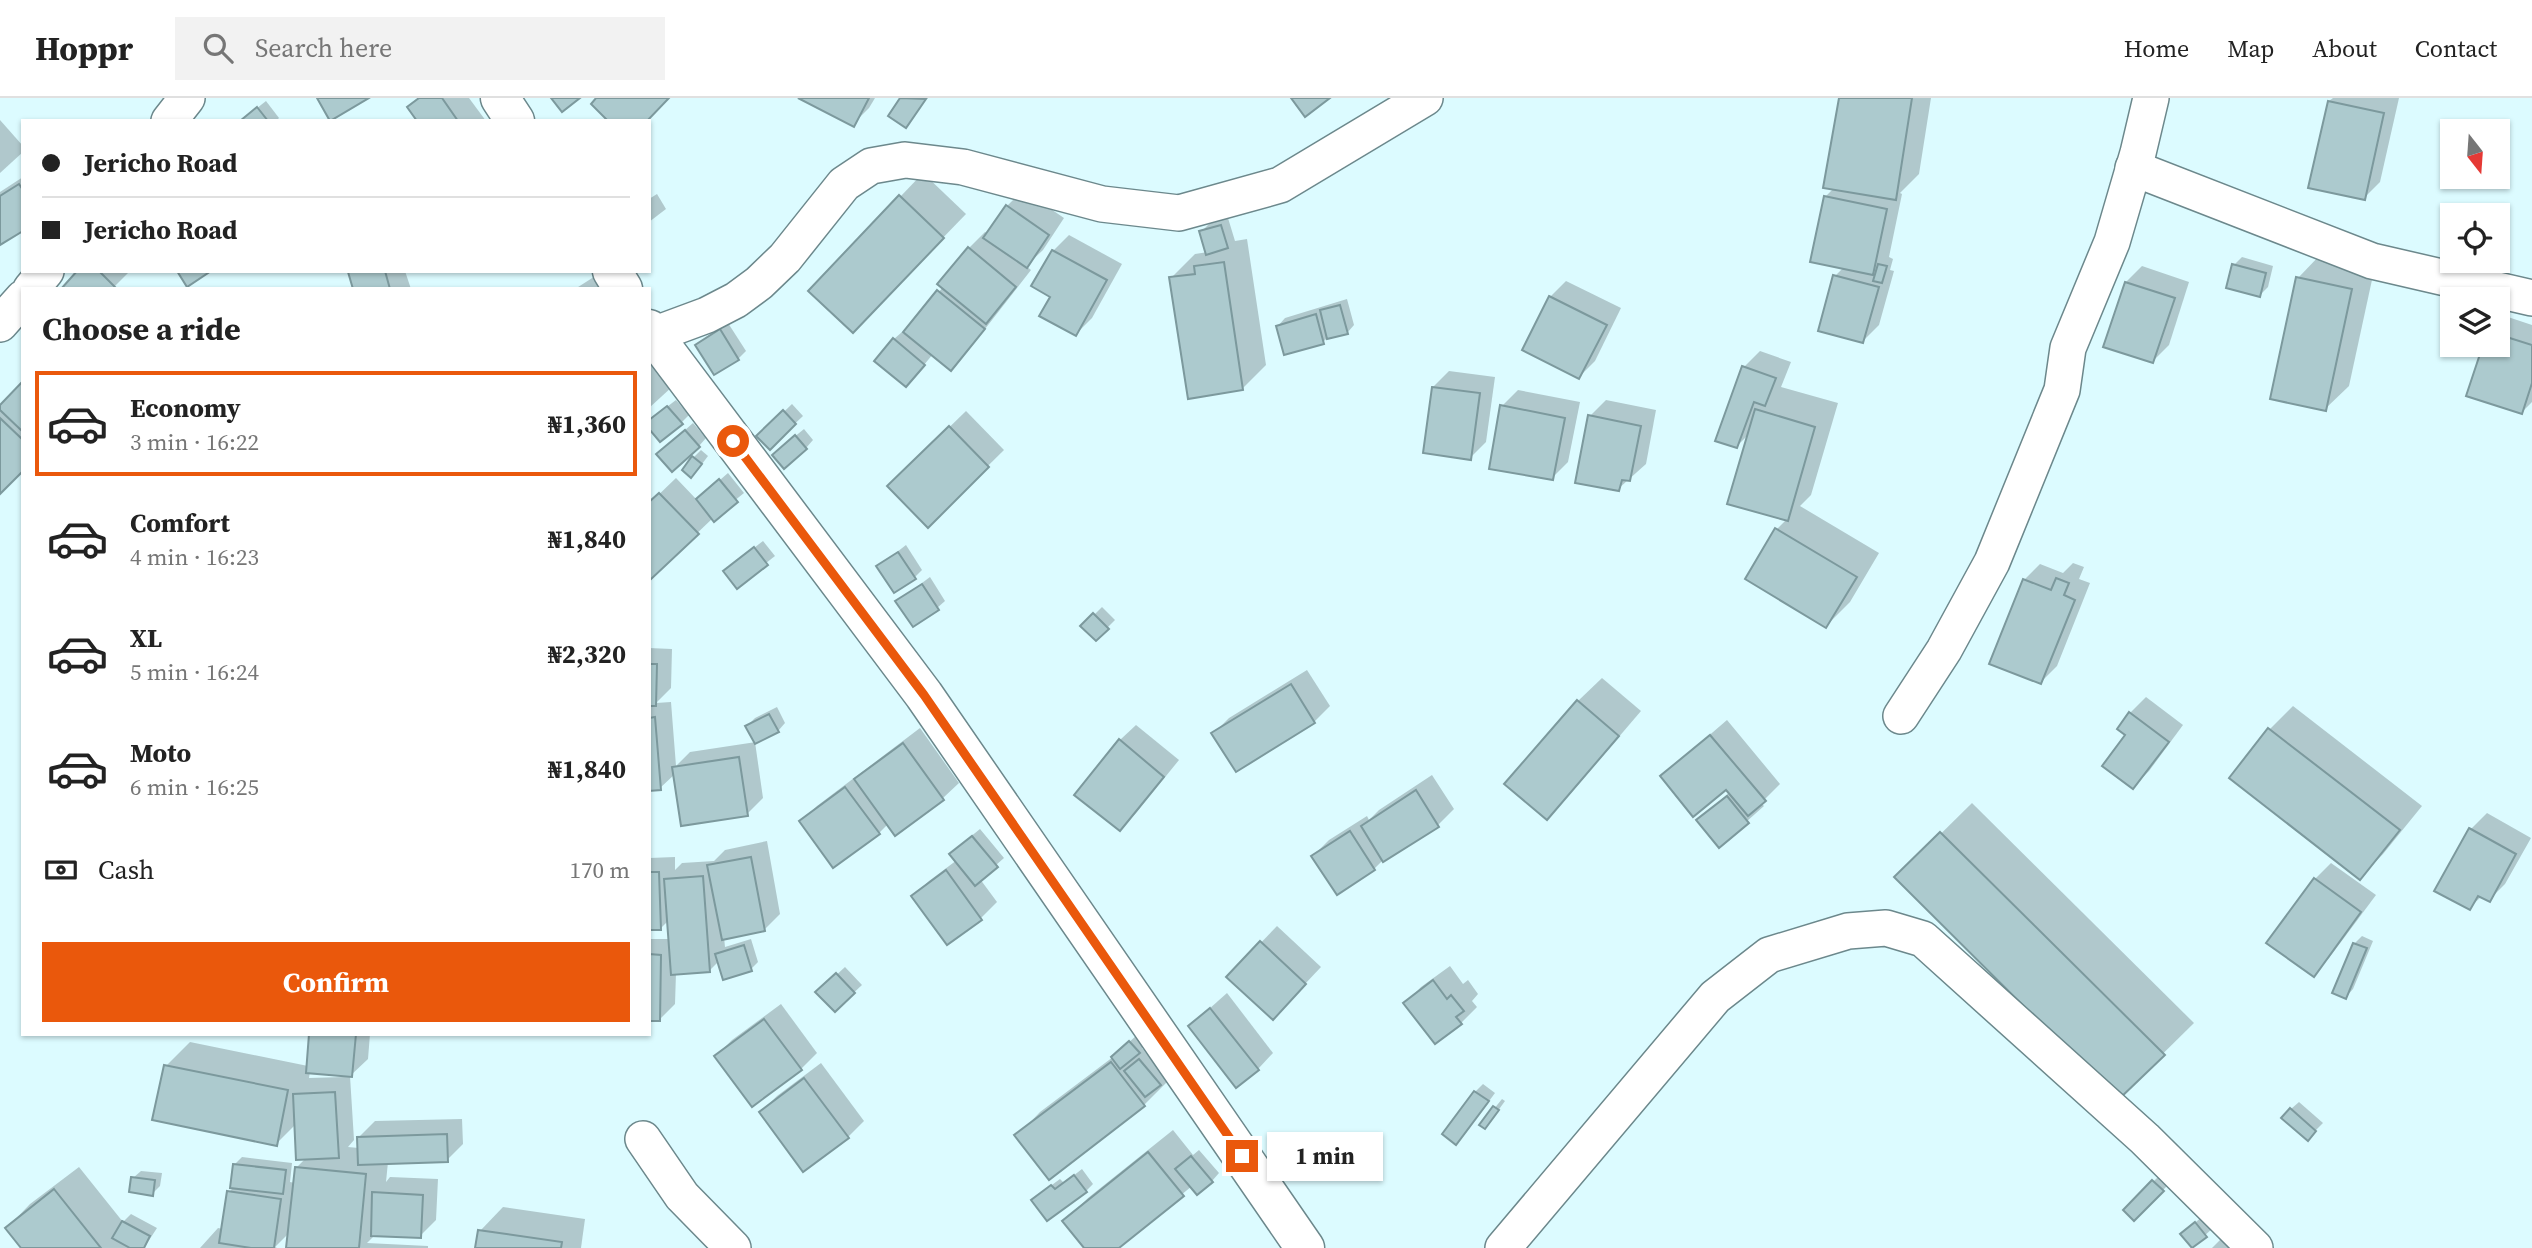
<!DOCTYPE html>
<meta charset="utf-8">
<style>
:root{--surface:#fff;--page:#f2f2f2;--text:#222;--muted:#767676;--line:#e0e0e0;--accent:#ea580c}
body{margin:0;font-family:"Source Serif 4",serif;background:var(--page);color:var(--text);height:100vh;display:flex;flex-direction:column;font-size:26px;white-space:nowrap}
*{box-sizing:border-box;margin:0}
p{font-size:23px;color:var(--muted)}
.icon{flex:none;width:38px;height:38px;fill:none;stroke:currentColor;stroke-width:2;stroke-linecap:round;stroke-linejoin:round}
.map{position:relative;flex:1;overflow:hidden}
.side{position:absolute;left:21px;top:189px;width:630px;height:749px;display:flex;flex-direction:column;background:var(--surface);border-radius:0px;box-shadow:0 2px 5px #0004}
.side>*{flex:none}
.banner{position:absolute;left:21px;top:21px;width:630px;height:154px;border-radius:0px;box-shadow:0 2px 5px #0004;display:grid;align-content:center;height:154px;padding:0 21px;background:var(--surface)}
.needle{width:46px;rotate:163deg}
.controls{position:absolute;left:2440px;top:21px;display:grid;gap:14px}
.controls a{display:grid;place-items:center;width:70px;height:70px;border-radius:0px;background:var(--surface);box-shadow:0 2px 5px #0004;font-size:35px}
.end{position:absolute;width:32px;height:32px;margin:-16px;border:9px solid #ea580c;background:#fff;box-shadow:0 0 0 4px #fff}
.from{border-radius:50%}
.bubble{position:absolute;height:49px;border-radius:0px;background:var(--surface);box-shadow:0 2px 5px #0004;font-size:23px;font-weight:700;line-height:49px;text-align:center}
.banner b{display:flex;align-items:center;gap:24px;height:66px;font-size:26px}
.banner b+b{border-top:2px solid var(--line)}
.banner i{width:18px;height:18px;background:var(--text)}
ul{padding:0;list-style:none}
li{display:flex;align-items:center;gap:21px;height:105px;margin:0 14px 10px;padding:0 7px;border:4px solid transparent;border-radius:0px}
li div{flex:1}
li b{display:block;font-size:26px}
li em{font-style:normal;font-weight:700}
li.active{border-color:var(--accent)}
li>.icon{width:63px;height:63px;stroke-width:1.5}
h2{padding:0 21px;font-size:32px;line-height:84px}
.pay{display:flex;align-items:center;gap:18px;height:77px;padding:0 21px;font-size:26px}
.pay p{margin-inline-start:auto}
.cta{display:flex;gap:14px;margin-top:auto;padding:14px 21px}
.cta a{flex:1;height:80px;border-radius:0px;background:var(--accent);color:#fff;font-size:28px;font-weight:700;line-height:80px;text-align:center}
header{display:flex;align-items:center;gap:42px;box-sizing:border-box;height:98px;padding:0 35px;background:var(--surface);border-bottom:2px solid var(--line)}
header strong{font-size:33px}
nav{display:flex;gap:38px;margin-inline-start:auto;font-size:24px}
.search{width:490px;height:63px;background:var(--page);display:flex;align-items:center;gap:18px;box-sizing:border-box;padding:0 24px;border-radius:0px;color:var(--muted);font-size:26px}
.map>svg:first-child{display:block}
.shadow{fill:#0003;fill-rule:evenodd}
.building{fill:#accace;stroke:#7c999d;stroke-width:2}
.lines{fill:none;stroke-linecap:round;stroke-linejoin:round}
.minor-casing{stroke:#6c888c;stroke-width:38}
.tertiary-casing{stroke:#6c888c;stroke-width:41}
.minor{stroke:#fff;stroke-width:35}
.tertiary{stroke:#fff;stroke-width:38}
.route{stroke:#ea580c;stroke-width:9}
</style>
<header>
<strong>Hoppr</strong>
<div class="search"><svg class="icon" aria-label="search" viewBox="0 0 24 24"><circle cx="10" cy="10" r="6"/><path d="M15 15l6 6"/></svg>Search here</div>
<nav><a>Home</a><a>Map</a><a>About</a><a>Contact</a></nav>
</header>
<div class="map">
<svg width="2532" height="1150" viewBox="0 0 2532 1150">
<rect width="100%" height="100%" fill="#dcfbff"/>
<g class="shadow">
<path d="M418,0h51l17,23h-67l-10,-14z"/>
<path d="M802,0h73l-6,10 -16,16z"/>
<path d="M902,0h19l4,3 -19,25 -16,-10z"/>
<path d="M1840,0h91l-12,76 -19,19 2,1 -13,63 4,2 -3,11 4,1 -15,54 -16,16 -28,-65 9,-9 -19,-70 9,-9z"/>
<path d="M2333,0h66l-19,84 -16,16 -35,-97z"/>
<path d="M266,3l13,17 -3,3h-35z"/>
<path d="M0,22l23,26v6l-23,21z"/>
<path d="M923,75l43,41 -90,93 24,-110z"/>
<path d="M23,79v52l-23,14v-51z"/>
<path d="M1023,92l41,28 -21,32 -17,16 5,4 -64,82 -16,16 -18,-14 -19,23 -20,-38 8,-7 2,2 39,-47 -4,-3 30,-36 16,-16 3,2 19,-28z"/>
<path d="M657,96l9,15 -17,13v-23z"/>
<path d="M1228,120l7,23 12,-2 19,126 -24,24 -71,-111 24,-24 13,-2 -7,-20 8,-8z"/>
<path d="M1069,137l53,29 -30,54 -16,16 -23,-38v-45z"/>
<path d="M2321,156l54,12 -26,120 -24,23 -27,-131z"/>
<path d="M2242,159l31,9 -5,21 -8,8 -26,-30z"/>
<path d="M2142,168l47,16 -20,63 -16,16 -27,-79z"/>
<path d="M79,173h51l-18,18h-48z"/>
<path d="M351,173h54l6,18h-56z"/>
<path d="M600,175l9,16h-34z"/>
<path d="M1566,183l55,27 -26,53 -16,16 -29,-80z"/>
<path d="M1347,201l7,26 -7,8 -19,4 -5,5 -45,-16 7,-8z"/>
<path d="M2505,218l27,9v77l-10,10 -54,-17 17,-50h12v-21z"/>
<path d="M728,225l18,28 -8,8 -23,14 -18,-28z"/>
<path d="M1760,253l31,11 -10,25 57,16 -27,92 -11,11 79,47 -29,49 -24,24 -49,-97 10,-10 -38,-85 -12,12 7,-79z"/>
<path d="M654,264l19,24 -24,22v-42z"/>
<path d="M1449,273l46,6 -9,65 -16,16 -37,-71z"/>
<path d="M23,285v86l-23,22v-84z"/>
<path d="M1518,292l62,12 -12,60 -16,16 -50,-72z"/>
<path d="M676,302l13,15 -8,8 -26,-7z"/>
<path d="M1606,302l50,10 -10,54 -28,25 -28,-73z"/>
<path d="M792,306l11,12 -33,31 -11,-11z"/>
<path d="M966,313l38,39 -76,75 -39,-39z"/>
<path d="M693,325l13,15 -7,8 -33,1z"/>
<path d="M804,331l9,11 -7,8 -24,-1z"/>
<path d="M701,352l7,6 -9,12 -5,-11z"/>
<path d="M728,375l16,20 -31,25 -64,61v-75l27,-26 21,22z"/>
<path d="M763,443l12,15 -38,30 -4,-22z"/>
<path d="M906,447l16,25 -7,7 -36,-11z"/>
<path d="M2073,465l11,4 -5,12 11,4 -33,83 -16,16 -17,-102 16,-16 23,9z"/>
<path d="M930,479l15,24 -8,7 -39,-7z"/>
<path d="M1102,509l13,13 -19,19 -13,-13z"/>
<path d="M649,550l23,1 -1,39 -15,15 15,-1 5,64 14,-14 66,-10 -9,-16 8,-8 22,-11 8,16 -7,8 -23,11 8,56 -16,16 -72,-40 -15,14 -11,1z"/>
<path d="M1307,572l23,36 -16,16 -101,12 16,-16z"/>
<path d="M1602,580l39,33 -71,83 -24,23 32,-116z"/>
<path d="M2146,599l37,28 -34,46 -16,16 -6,-52 3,-22z"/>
<path d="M2293,608l129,100 -39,48 -23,24 -129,-100 39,-49z"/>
<path d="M1727,622l53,64 -19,19 3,3 -45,40 -21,-26 32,-28 -4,-4 -64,-12z"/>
<path d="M1136,627l43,35 -43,53 -16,16v-89z"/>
<path d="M920,630l39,55 -16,15 -47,35 -8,-9 -9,9 -78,-11 16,-16z"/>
<path d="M1432,677l22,34 -16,16 -54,34 -10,10 -37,24 -24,-37 16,-16 38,-24 2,4 10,-10z"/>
<path d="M1972,705l222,220 -76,75 -221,-221z"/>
<path d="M2487,715l44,25 -26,46 -16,16 -7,-4 -13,12 2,-79z"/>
<path d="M980,731l24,29 -24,21 17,23 -16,16 -34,25 -34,-46 16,-16 28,-21 2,-14z"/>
<path d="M767,743l13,73 -16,16 -40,7 1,10 26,-8 7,23 -7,7 -32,-8 -10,10 -33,2 -1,31 -16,16 -10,-1v-80h21l-1,-19 -8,8 -12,1v-71l26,-1v13l7,-7 32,-2 11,-11z"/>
<path d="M2331,765l45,32 -47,63 -16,16 2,-95z"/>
<path d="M1277,828l44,41 -33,35 -60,-25z"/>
<path d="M2362,838l11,5 -20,48 -7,8 8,-53z"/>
<path d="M1450,868l13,18 5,-4 10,14 -6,7 5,6 -16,16 -26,19 -29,-39 15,-16z"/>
<path d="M845,869l17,18 -27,25 -17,-18z"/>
<path d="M1227,895l46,60 -15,16 -68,-43z"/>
<path d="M781,906l36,49 -16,16 -85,-13 16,-16z"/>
<path d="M311,936h59l-2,25 -18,17 4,64 -6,7 11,1v-11l16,-16 87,-2 1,25 -16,16 -59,2 -2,20 4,-5 48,2 -2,41 -16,16 -45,-1 -8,8 61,3v2h-121l-17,-16 -15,15 2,1h-77l18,-20 5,1 6,-37 5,-5v-22l8,-8 50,6 -2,19 5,1 1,-15 10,-10 -10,-34 -20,20 -110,-78 24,-24 118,24zM310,973l35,3 -1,3 -35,1z"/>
<path d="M1138,936l8,10 -4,4 26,33 -24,24 -127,31 23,-24 73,-55z"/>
<path d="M821,965l43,58 -16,16 -87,-25 16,-16z"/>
<path d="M1483,986l12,9 -31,42 11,-43z"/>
<path d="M1502,1001l3,2 -13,18 -8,8 -3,-2z"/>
<path d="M2299,1004l24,21 -15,15 -17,-29z"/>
<path d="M1173,1032l20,25 6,-5 20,23 -7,8 -20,5 -75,62h-31l-21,-27 23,-23z"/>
<path d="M79,1069l44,55 8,-8 26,14 -13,20h-121l-16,-20 23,-24z"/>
<path d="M1082,1071l11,15 -7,7 -45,2 19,-14 4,4z"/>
<path d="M141,1073l21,2 -2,13 -8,8 -19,-16z"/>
<path d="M2161,1076l9,9 -36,36 -9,-9z"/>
<path d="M503,1109l82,12 -4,29h-104l3,-17z"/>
<path d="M2203,1118l10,12 -20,18 -3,-19z"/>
<path d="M2230,1132l19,18h-37z"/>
</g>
<g class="building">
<path d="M317,0h52l-39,23z"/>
<path d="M419,0h23l16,23h-41l-10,-14z"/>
<path d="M551,0h29l-18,14z"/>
<path d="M596,0h73l-22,23h-39l-17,-17z"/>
<path d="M798,0h71l-15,29z"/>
<path d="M900,0l26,1 -20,29 -18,-12z"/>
<path d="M1291,0h39l-25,19z"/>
<path d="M1839,0h73l-16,102 -73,-12z"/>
<path d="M2328,3l56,12 -19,87 -57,-12z"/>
<path d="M257,9l11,14h-28z"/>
<path d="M19,86l4,6v41l-23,14v-49z"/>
<path d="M899,97l45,43 -91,95 -45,-42z"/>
<path d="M1824,98l63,13 -14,66 -63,-13z"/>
<path d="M1006,107l43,30 -22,33 -44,-30z"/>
<path d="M1221,127l7,23 -22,7 -7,-24z"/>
<path d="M968,149l48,40 -30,37 -49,-40z"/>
<path d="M1052,152l55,30 -31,56 -37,-20 11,-19 -19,-11z"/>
<path d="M1224,164l19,128 -55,9 -19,-122 26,-3 -1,-8z"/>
<path d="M1878,166l9,2 -5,17 -9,-2z"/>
<path d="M2232,166l34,9 -6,24 -34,-9z"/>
<path d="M77,173h22l17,17 -55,1z"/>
<path d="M177,173h34l-24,16z"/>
<path d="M385,173l5,18h-37l-5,-17z"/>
<path d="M1833,177l46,12 -16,56 -45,-12z"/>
<path d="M2296,179l56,12 -26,122 -56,-12z"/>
<path d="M2125,184l50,16 -22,65 -50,-16z"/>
<path d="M937,192l48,39 -34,42 -48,-39z"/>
<path d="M1549,198l58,29 -28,54 -57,-29z"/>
<path d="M1340,207l8,29 -21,5 -7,-29z"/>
<path d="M1316,216l8,30 -40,11 -8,-29z"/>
<path d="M720,231l19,31 -25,15 -19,-30z"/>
<path d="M2497,236l35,11v38l-10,31 -56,-18 17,-51h14z"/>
<path d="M893,240l32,27 -19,22 -32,-26z"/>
<path d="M1742,268l34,12 -11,28 -11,-4 -17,46 -22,-7z"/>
<path d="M23,283v51l-23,-22v-5z"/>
<path d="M1432,289l48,6 -9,67 -48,-7z"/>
<path d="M1500,307l65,13 -12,62 -64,-11z"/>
<path d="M667,308l16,18 -23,18 -11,-13v-9z"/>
<path d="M1755,311l60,18 -27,94 -61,-17z"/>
<path d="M783,312l13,14 -26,26 -14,-14z"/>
<path d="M1588,317l53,11 -11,55 -8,-1 -3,11 -44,-8z"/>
<path d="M0,320l23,22v31l-23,23z"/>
<path d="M949,328l40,41 -61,61 -41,-42z"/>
<path d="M685,332l15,17 -28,25 -16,-18z"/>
<path d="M795,337l12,14 -23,20 -12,-14z"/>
<path d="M692,358l10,8 -11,14 -9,-8z"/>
<path d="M719,381l19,23 -24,20 -18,-23z"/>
<path d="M659,395l40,41 -50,47v-79z"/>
<path d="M1775,430l82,49 -31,51 -81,-49z"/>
<path d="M754,449l14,18 -31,24 -14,-18z"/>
<path d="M898,454l18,27 -22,14 -18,-27z"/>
<path d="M2056,480l13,5 -5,12 11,5 -34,84 -52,-20 34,-85 28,11z"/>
<path d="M922,486l17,26 -26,17 -18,-26z"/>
<path d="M1093,515l16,16 -13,12 -16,-15z"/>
<path d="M649,566h8l-1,42h-7z"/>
<path d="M1291,586l24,39 -79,49 -25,-39z"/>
<path d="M1577,602l42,36 -72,84 -43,-36z"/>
<path d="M2129,614l40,30 -36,47 -31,-23 23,-31 -8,-6z"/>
<path d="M769,616l10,18 -24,12 -10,-18z"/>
<path d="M655,619l6,73 -12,1v-73z"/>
<path d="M2268,630l132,102 -40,50 -131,-102z"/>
<path d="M1710,637l56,66 -18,15 -22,-26 -33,27 -33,-41z"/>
<path d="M1119,641l45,38 -44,54 -46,-36z"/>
<path d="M903,645l41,57 -49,36 -41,-57z"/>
<path d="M739,659l9,59 -67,10 -9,-59z"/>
<path d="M845,689l35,47 -47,34 -34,-47z"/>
<path d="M1416,692l23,37 -56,35 -22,-36z"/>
<path d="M1727,698l22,27 -30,25 -23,-28z"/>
<path d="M2469,730l47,26 -26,48 -12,-6 -8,14 -36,-19z"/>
<path d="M1350,733l25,39 -38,25 -26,-39z"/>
<path d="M1940,734l225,223 -47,45 -224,-223z"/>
<path d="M972,738l26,31 -23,19 -26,-32z"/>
<path d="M751,759l14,74 -43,9 -15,-75z"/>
<path d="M946,772l36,50 -35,25 -36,-49z"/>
<path d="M649,774h10l2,58h-12z"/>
<path d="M703,778l7,96 -39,3 -7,-96z"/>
<path d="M2314,780l47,34 -47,65 -48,-34z"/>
<path d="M1260,843l46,43 -33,36 -47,-43z"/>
<path d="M2353,845l14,5 -21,51 -14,-6z"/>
<path d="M744,847l8,26 -29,9 -8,-26z"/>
<path d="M649,856l12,1 -1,66h-11z"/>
<path d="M836,875l19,20 -20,19 -20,-20z"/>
<path d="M1433,882l14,19 4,-4 13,16 -8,6 6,7 -27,20 -32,-41z"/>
<path d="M1210,910l49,62 -23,18 -48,-62z"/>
<path d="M764,921l38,51 -50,37 -38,-51z"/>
<path d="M309,936h47l-4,43 -46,-4z"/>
<path d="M1129,943l11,12 -20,16 -9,-12z"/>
<path d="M1139,961l22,26 -16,12 -21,-26z"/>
<path d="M1111,964l34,44 -96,74 -35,-45z"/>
<path d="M164,967l124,25 -11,56 -125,-26z"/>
<path d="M804,980l45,60 -46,34 -44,-60z"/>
<path d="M1474,993l15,10 -33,44 -14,-11z"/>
<path d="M335,994l4,66 -43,2 -3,-66z"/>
<path d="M1493,1008l6,4 -14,19 -6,-4z"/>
<path d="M2290,1010l26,23 -8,10 -27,-23z"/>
<path d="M447,1036l1,28 -90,3 -1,-28z"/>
<path d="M1148,1054l36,44 -65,52h-35l-22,-27z"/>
<path d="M1191,1058l22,26 -16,13 -22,-26z"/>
<path d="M233,1066l53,6 -3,24 -53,-6z"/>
<path d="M295,1069l71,7 -7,74h-73z"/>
<path d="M1074,1077l13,17 -40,29 -16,-21 20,-15 4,4z"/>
<path d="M131,1079l24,3 -2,16 -24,-4z"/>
<path d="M2152,1082l12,11 -30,30 -11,-11z"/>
<path d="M54,1091l47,59h-80l-16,-20z"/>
<path d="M227,1093l54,8 -7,49h-23l-32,-5z"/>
<path d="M372,1094l51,3 -2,43 -50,-2z"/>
<path d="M122,1123l28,15 -6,12h-14l-18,-10z"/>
<path d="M2195,1124l12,15 -15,11 -12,-14z"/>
<path d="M478,1132l84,12 -1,6h-86z"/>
</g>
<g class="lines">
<defs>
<g id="minor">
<path d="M169,23l18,-23"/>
<path d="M2133,70l239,93 160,37"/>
<path d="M31,191l15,-18"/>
<path d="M0,226l23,-26"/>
<path d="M653,237l54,-20 29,-15 23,-17 26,-25 59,-74 27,-18 34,-6 58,7 139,37 77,9 101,-28 145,-87"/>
<path d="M1901,618l43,-66 48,-88 70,-172 6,-42 44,-106 26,-89 13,-55"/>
<path d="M643,1041l39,57 51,52"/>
<path d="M1503,1150l212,-251 54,-42 79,-24 38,-3 37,11 222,200 110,109"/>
</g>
<g id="tertiary">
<path d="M500,0l15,23"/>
<path d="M612,173l11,18"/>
<path d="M649,231l275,366 381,553"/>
</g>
</defs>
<use href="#minor" class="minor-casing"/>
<use href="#tertiary" class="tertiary-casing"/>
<use href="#minor" class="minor"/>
<use href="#tertiary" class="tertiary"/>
</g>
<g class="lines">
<path class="route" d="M733,343l191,254 318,461"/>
</g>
</svg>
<div class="controls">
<a><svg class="needle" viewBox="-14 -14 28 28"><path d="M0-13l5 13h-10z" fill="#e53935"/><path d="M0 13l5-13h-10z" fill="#767676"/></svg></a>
<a><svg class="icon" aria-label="locate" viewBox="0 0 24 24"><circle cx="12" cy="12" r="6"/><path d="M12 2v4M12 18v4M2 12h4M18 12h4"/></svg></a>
<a><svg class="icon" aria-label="layers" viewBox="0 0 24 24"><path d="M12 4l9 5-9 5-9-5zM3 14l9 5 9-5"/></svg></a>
</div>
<i class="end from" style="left:733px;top:343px"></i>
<i class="end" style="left:1242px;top:1058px"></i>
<div class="bubble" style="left:1267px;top:1034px;width:116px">1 min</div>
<div class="banner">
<b><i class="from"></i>Jericho Road</b>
<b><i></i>Jericho Road</b>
</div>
<section class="side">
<h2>Choose a ride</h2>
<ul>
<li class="active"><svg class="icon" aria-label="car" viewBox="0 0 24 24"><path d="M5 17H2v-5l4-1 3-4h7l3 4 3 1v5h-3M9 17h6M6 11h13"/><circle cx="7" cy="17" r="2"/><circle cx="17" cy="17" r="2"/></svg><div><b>Economy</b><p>3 min · 16:22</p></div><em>₦1,360</em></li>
<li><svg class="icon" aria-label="car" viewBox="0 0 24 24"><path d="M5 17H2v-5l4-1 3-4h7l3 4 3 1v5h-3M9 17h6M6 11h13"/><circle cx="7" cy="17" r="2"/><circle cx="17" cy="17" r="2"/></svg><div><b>Comfort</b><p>4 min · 16:23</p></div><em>₦1,840</em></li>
<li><svg class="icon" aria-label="car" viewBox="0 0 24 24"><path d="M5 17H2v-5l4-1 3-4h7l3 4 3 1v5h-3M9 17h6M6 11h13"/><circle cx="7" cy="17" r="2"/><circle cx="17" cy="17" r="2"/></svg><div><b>XL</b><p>5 min · 16:24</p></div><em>₦2,320</em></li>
<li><svg class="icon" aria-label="car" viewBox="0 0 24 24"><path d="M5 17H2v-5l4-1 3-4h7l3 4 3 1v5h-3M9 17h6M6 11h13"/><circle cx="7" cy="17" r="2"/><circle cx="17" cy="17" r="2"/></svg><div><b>Moto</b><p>6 min · 16:25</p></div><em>₦1,840</em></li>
</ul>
<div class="pay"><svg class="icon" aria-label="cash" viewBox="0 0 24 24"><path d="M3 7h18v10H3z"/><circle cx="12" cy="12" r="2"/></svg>Cash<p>170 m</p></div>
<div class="cta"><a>Confirm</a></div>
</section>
</div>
